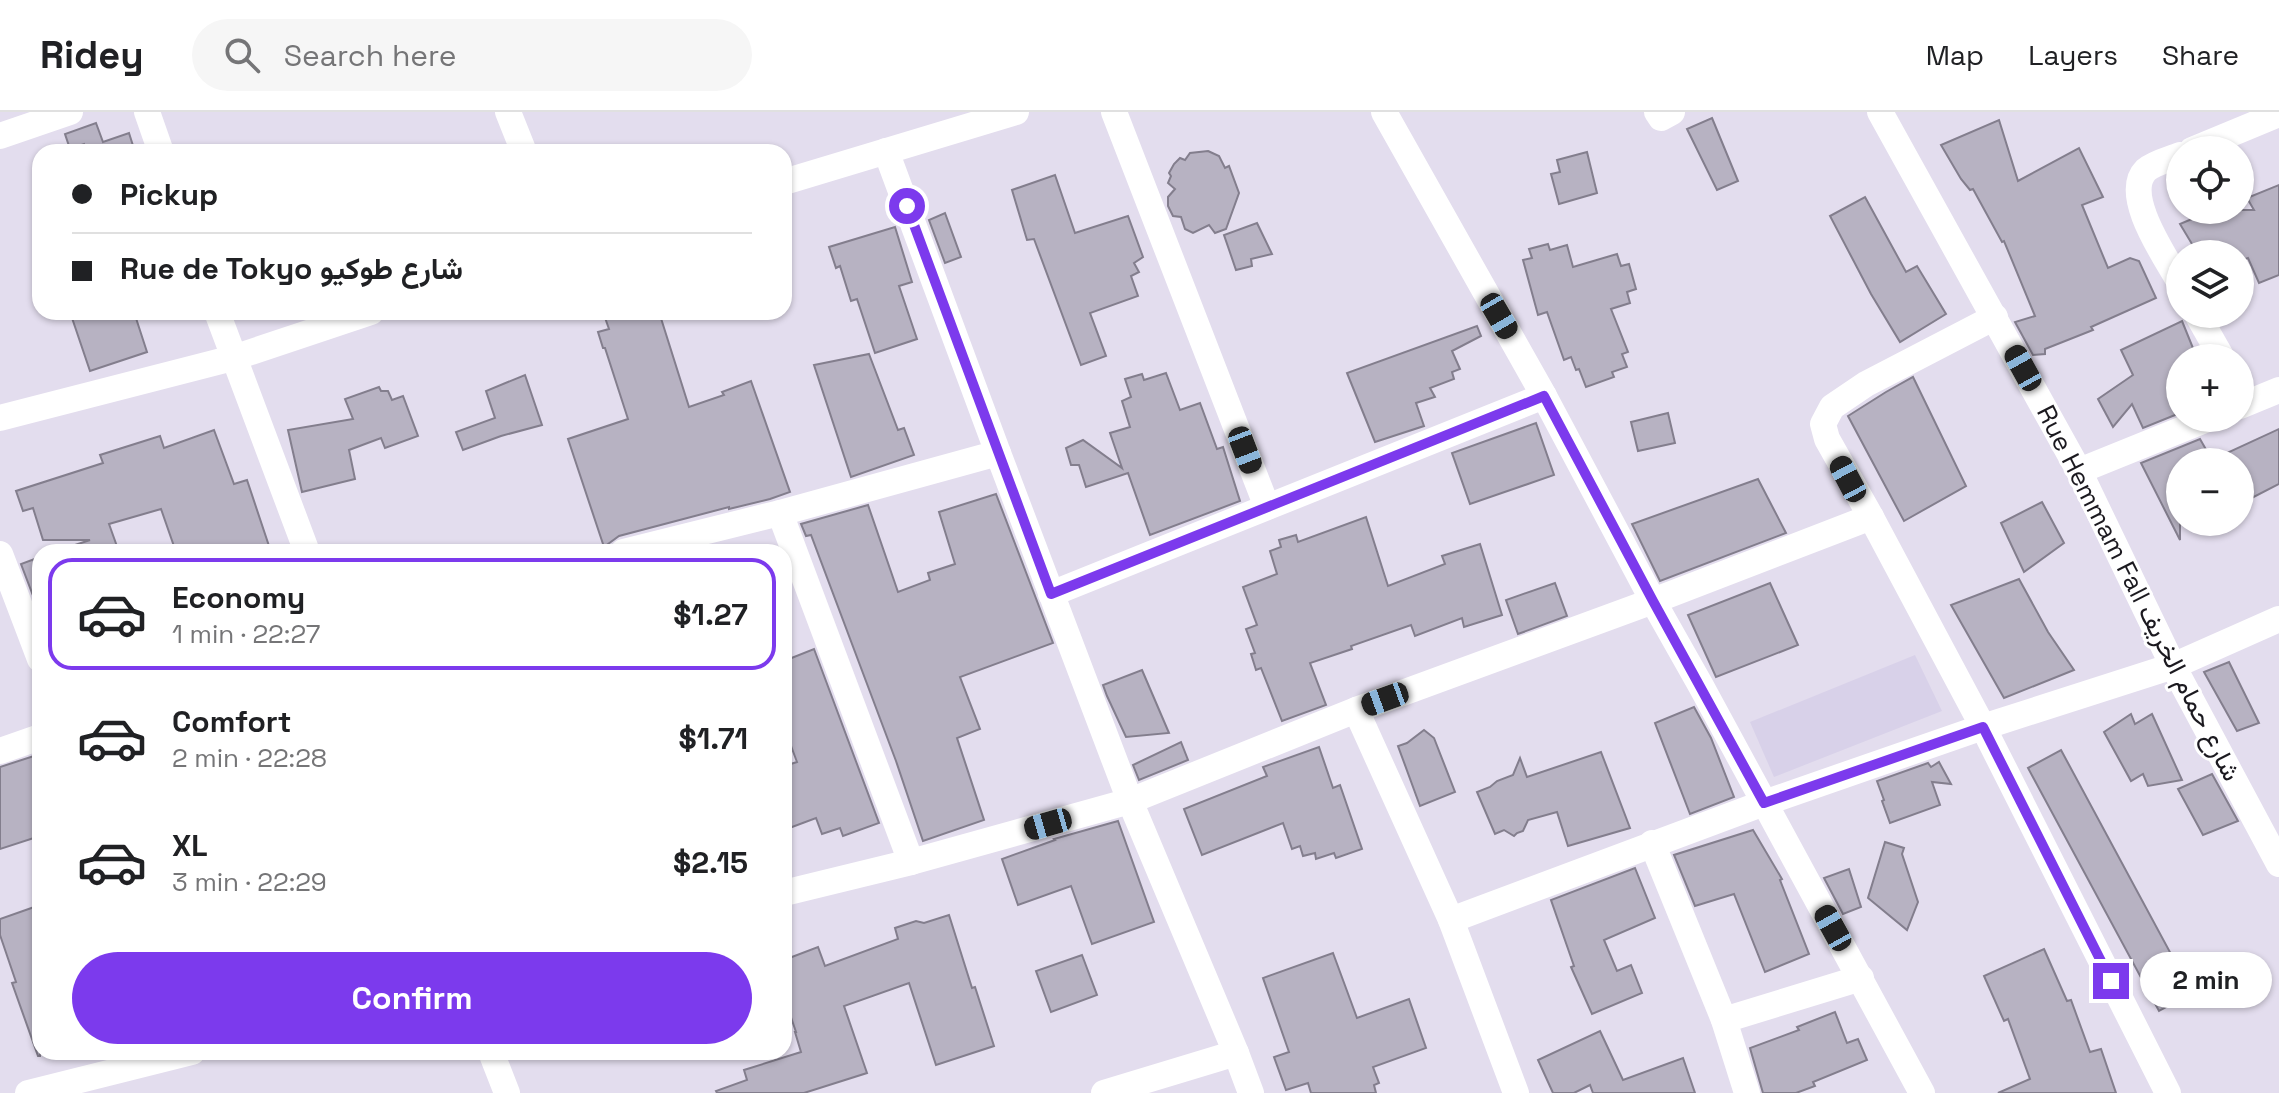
<!DOCTYPE html>
<meta charset="utf-8">
<style>
:root{--surface:#fff;--page:#f6f6f6;--text:#202124;--muted:#757577;--line:#e0e0e0;--accent:#7c3aed}
body{margin:0;font-family:"Space Grotesk",Vazirmatn,sans-serif;background:var(--page);color:var(--text);height:100vh;display:flex;flex-direction:column;font-size:30px;white-space:nowrap}
*{box-sizing:border-box;margin:0}
p{font-size:26px;color:var(--muted)}
.icon{flex:none;width:44px;height:44px;fill:none;stroke:currentColor;stroke-width:2;stroke-linecap:round;stroke-linejoin:round}
.map{position:relative;flex:1;overflow:hidden}
.sheet{position:absolute;left:32px;top:432px;width:760px;height:516px;display:flex;flex-direction:column;background:var(--surface);border-radius:24px;box-shadow:0 2px 6px #0004}
.sheet>*{flex:none}
.banner{position:absolute;left:32px;top:32px;width:760px;height:176px;border-radius:24px;box-shadow:0 2px 6px #0004;display:grid;align-content:center;height:176px;padding:0 40px;background:var(--surface)}
.tools{position:absolute;left:2166px;top:24px;display:grid;gap:16px}
.tools a{display:grid;place-items:center;width:88px;height:88px;border-radius:50%;background:var(--surface);box-shadow:0 2px 6px #0004;font-size:40px}
.end{position:absolute;width:36px;height:36px;margin:-18px;border:10px solid #7c3aed;background:#fff;box-shadow:0 0 0 4px #fff}
.from{border-radius:50%}
.bubble{position:absolute;height:56px;border-radius:28px;background:var(--surface);box-shadow:0 2px 6px #0004;font-size:26px;font-weight:800;line-height:56px;text-align:center}
.car{position:absolute;width:24px;height:48px;margin:-24px -12px;border-radius:10px;box-shadow:0 0 6px 2px #0007;background:linear-gradient(#222 24%,#8ab4d8 0 40%,#222 0 76%,#8ab4d8 0 86%,#222 0)}
.banner b{display:flex;align-items:center;gap:28px;height:76px;font-size:30px}
.banner b+b{border-top:2px solid var(--line)}
.banner i{width:20px;height:20px;background:var(--text)}
ul{padding:14px 0 0;list-style:none}
li{display:flex;align-items:center;gap:24px;height:112px;margin:0 16px 12px;padding:0 24px;border:4px solid transparent;border-radius:24px}
li div{flex:1}
li b{display:block;font-size:30px}
li em{font-style:normal;font-weight:800}
li.selected{border-color:var(--accent)}
li>.icon{width:72px;height:72px;stroke-width:1.5}
.primary-button{display:flex;gap:16px;margin-top:auto;padding:16px 40px}
.primary-button a{flex:1;height:92px;border-radius:48px;background:var(--accent);color:#fff;font-size:32px;font-weight:800;line-height:92px;text-align:center}
header{display:flex;align-items:center;gap:48px;box-sizing:border-box;height:112px;padding:0 40px;background:var(--surface);border-bottom:2px solid var(--line)}
header strong{font-size:38px}
nav{display:flex;gap:44px;margin-inline-start:auto;font-size:28px}
.search{width:560px;height:72px;background:var(--page);display:flex;align-items:center;gap:20px;box-sizing:border-box;padding:0 28px;border-radius:44px;color:var(--muted);font-size:30px}
.map>svg:first-child{display:block}
.built{fill:#d8d1e9}
.building{fill:#b7b2c2;stroke:#837e8d;stroke-width:2}
.lines{fill:none;stroke-linecap:round;stroke-linejoin:round}
.minor{stroke:#fff;stroke-width:26}
.route{stroke:#7c3aed;stroke-width:10}
.labels{text-anchor:middle;dominant-baseline:central;stroke-width:6;stroke-linejoin:round;paint-order:stroke}
.street-label{font-size:26px;fill:#1b191f;stroke:#fff}
</style>
<header>
<strong>Ridey</strong>
<div class="search"><svg class="icon" aria-label="search" viewBox="0 0 24 24"><circle cx="10" cy="10" r="6"/><path d="M15 15l6 6"/></svg>Search here</div>
<nav><a>Map</a><a>Layers</a><a>Share</a></nav>
</header>
<div class="map">
<svg width="2279" height="981" viewBox="0 0 2279 981">
<rect width="100%" height="100%" fill="#e3ddee"/>
<path class="built" d="M1915,543l27,56 -168,66 -24,-55z"/>
<g class="building">
<path d="M1712,6l26,63 -21,9 -30,-61z"/>
<path d="M1999,8l19,61 61,-33 24,49 -21,8 26,63 22,-10 9,3 17,37 -65,29 2,3 -48,19v5l-12,1 -18,-33 20,-6 -31,-75 -2,1 -29,-53 -3,1 -9,-11 -20,-34z"/>
<path d="M96,11l7,19 26,-9 6,19h-52l-1,-3 3,-1 -1,-4 -14,5 -5,-15z"/>
<path d="M1208,39l11,5 6,12 4,-2 10,27 -13,36 -11,4 -6,-8 -16,8 -8,-4 -4,-12 -8,-1 -5,-10v-9l7,-8 -7,-6 3,-7 -2,-3 5,-9 6,-6 5,2 5,-7z"/>
<path d="M1587,40l10,41 -38,11 -8,-30 9,-2 -3,-12z"/>
<path d="M1055,63l20,58 53,-17 15,41 -9,6 5,9 -8,4 7,20 -48,17 16,43 -25,9 -47,-126 -7,1 -15,-50z"/>
<path d="M2279,73v90l-20,8 -11,-25 -8,3v-7h-42l-18,-30 33,-14h41l-7,-12z"/>
<path d="M1865,85l41,75 11,-6 29,48 -46,28 -29,-48 -41,-78z"/>
<path d="M945,101l16,44 -16,6 -16,-43z"/>
<path d="M1257,111l15,31 -21,5 1,7 -16,4 -12,-35z"/>
<path d="M895,115l17,55 -13,4 18,53 -42,14 -18,-54 -6,2 -11,-35 -4,2 -7,-21z"/>
<path d="M1548,132l2,6 17,-5 6,22 44,-13 4,12 8,-2 7,25 -9,3 3,11 -19,6 17,43 -6,2 5,13 -15,5 2,5 -28,10 -7,-18 -3,1 -5,-13 -7,3 -17,-48 -9,3 -15,-55 9,-2 -3,-9z"/>
<path d="M70,200h64l13,40 -57,19z"/>
<path d="M603,200h56l30,95 35,-12 -2,-3 29,-11 39,111 -20,7 -41,10v-2l-110,29 -15,11 -36,-108 60,-20 -23,-71h-2l-5,-16 11,-3z"/>
<path d="M2182,209l15,37h-17v20l-8,3 8,17v15l-37,15 -11,-24 -19,23 -15,-28 35,-24 -12,-25z"/>
<path d="M1477,214l4,10 -29,15 8,18 -8,3 2,7 -24,9 5,9 -19,6 8,23 -49,16 -28,-69z"/>
<path d="M869,242l29,76 6,-2 10,27 -63,22 -37,-112z"/>
<path d="M1166,261l14,37 20,-7 17,46 6,-2 17,54 -90,34 -22,-62 -42,14 -7,-22h-8l-5,-17 17,-8 39,28 -12,-35 20,-6 -8,-26 9,-4 -6,-18 17,-5 2,6z"/>
<path d="M525,263l17,50 -41,11 -38,14 -7,-18 39,-14 -9,-27z"/>
<path d="M1913,265l53,109 -62,35 -56,-105 38,-24z"/>
<path d="M379,275l2,4h7l4,9 11,-4 15,40 -33,12 -4,-10 -32,12 6,29 -53,13 -14,-62 65,-11 -8,-20z"/>
<path d="M1668,301l7,30 -37,8 -7,-29z"/>
<path d="M1536,311l18,52 -84,29 -18,-51z"/>
<path d="M2279,317v55l-39,20v-42h-60v78l-39,-77 59,-24 12,21z"/>
<path d="M214,318l20,54 13,-4 24,72h-95l-15,-43 -52,15 10,28h-56v-3l27,-9h-47l-10,-32 -10,3 -7,-20 87,-28 -3,-8 60,-19 4,12z"/>
<path d="M1758,367l28,54 -126,48 -28,-57z"/>
<path d="M996,382l57,149 -93,34 20,52 -23,9 27,82 -61,21 -27,-80 -85,-226 -5,1 -5,-12 67,-19 30,87 32,-12 -2,-7 27,-9 -16,-52z"/>
<path d="M2042,390l22,41 -40,29 -23,-49z"/>
<path d="M1366,405l22,69 57,-22 -3,-8 38,-12 22,71 -38,12 -2,-9 -47,18 -4,-11 -60,21 1,3 -42,14 16,42 -44,16 -21,-53 -5,2 -5,-16 4,-1 -9,-24 11,-4 -14,-38 34,-13 -7,-23 11,-4 -2,-7 17,-5 2,7z"/>
<path d="M40,445v57l-19,-50z"/>
<path d="M2019,467l29,53 26,38 -70,28 -53,-93z"/>
<path d="M1555,471l12,33 -49,18 -12,-34z"/>
<path d="M1770,471l28,62 -82,32 -28,-62z"/>
<path d="M814,537l65,174 -36,13 -3,-8 -18,6 -6,-16 -32,12v-64l13,-4 -13,-35v-66z"/>
<path d="M2229,550l30,61 -22,8 -33,-59z"/>
<path d="M1142,558l27,63 -43,4 -19,-41 -4,-11z"/>
<path d="M1694,595l17,31 23,59 -44,17 -35,-91z"/>
<path d="M2131,602l4,10 17,-10 30,66 -34,6 -5,-12 -12,7 -27,-49z"/>
<path d="M1424,618l10,8 21,54 -35,14 -22,-60 9,-3z"/>
<path d="M1181,630l7,18 -49,20 -6,-15z"/>
<path d="M1319,635l14,41 7,-3 22,64 -26,9 -2,-5 -18,6 -1,-6 -12,3 -3,-10 -8,3 -9,-26 -81,32 -18,-46 83,-33 -4,-9z"/>
<path d="M2061,638l131,243 -33,18 -131,-243z"/>
<path d="M1601,640l29,76 -62,18 -11,-34 -29,8 -5,11 -6,2 -3,3 -10,-6 -9,4 -18,-42 13,-5 7,-6 16,-6 7,-17 7,19z"/>
<path d="M37,643l3,8v73l-40,13v-82z"/>
<path d="M1939,650l12,22 -19,-2 8,23 -50,18 -8,-22 2,-1 -7,-19 51,-18 3,4z"/>
<path d="M2212,662l26,47 -35,14 -25,-46z"/>
<path d="M1118,709l36,101 -62,22 -21,-58 -53,19 -16,-46 53,-19 -1,-1z"/>
<path d="M1753,718l29,49 -2,1 29,74 -44,18 -31,-78 -39,12 -21,-51z"/>
<path d="M1885,730l19,6 -2,6 16,48 -11,28 -39,-32z"/>
<path d="M1635,756l20,50 -51,22 13,31 14,-6 11,28 -50,21 -21,-47 3,-1 -23,-66z"/>
<path d="M1849,757l12,38 -18,7 -19,-36z"/>
<path d="M40,793v151h-2l-26,-73 4,-1 -16,-47v-16z"/>
<path d="M949,803l23,73 3,-1 19,59 -58,19 -27,-82 -65,23 23,67 -63,20h-87l-1,-2 31,-11 -3,-10 57,-18 -6,-20h1l-12,-35v-37l34,-13 7,19 73,-27 -3,-11 21,-7 8,2z"/>
<path d="M2044,837l23,52 4,-1 19,52 11,-3 15,44h-118l32,-14 -22,-60 -4,2 -20,-45z"/>
<path d="M1333,841l24,65 52,-19 17,49 -53,19 6,16 -5,2 2,8h-65l-3,-10 -22,7 -12,-33 15,-5 -26,-74z"/>
<path d="M1082,843l15,40 -46,17 -15,-41z"/>
<path d="M1835,900l12,31 11,-4 9,21 -54,22 2,4 -19,7h-33l-13,-45 49,-18 -2,-3z"/>
<path d="M1600,919l23,49 60,-22 12,35h-102l-3,-8 -16,8h-21l-15,-33z"/>
</g>
<g class="lines">
<g class="minor">
<path d="M147,0l14,40"/>
<path d="M508,0l16,40"/>
<path d="M1114,0l153,395"/>
<path d="M1384,0l160,284 109,205 48,85 221,407"/>
<path d="M1657,0l4,6 11,-6"/>
<path d="M1880,0l199,359 94,195 106,198"/>
<path d="M0,24l70,-24"/>
<path d="M2192,38l87,-36"/>
<path d="M886,39l112,302 132,348 106,252 15,40"/>
<path d="M2180,43c-10,4 -26,8 -34,15 -25,25 21,89 34,113"/>
<path d="M784,70l232,-70"/>
<path d="M217,200l90,240"/>
<path d="M2197,202l25,44"/>
<path d="M1995,205l-129,67 -34,23 -9,17 4,15 44,78 112,210 185,366"/>
<path d="M2240,294l39,-16"/>
<path d="M0,306l233,-60 138,-46"/>
<path d="M2079,359l131,-53"/>
<path d="M780,401l131,349"/>
<path d="M623,440l157,-39 218,-60"/>
<path d="M0,442l40,105"/>
<path d="M1051,482l493,-198"/>
<path d="M1356,598l95,210 65,173"/>
<path d="M0,639l40,-14"/>
<path d="M1652,731l72,177 23,73"/>
<path d="M784,781l127,-31 219,-61 226,-91 297,-109 218,-84"/>
<path d="M1451,808l313,-117 219,-76 190,-61 106,-47"/>
<path d="M1724,908l137,-42"/>
<path d="M491,940l16,41"/>
<path d="M28,981l164,-41"/>
<path d="M1104,981l132,-40"/>
</g>
</g>
<g class="lines">
<path class="route" d="M907,94l144,388 493,-198 109,205 111,202 219,-76 128,254"/>
</g>
<g class="labels">
<g class="street-label">
<text transform="translate(2139 481) rotate(63)">Rue Hemmam Fall شارع حمام الخريف</text>
</g>
</g>
</svg>
<div class="tools">
<a><svg class="icon" aria-label="locate" viewBox="0 0 24 24"><circle cx="12" cy="12" r="6"/><path d="M12 2v4M12 18v4M2 12h4M18 12h4"/></svg></a>
<a><svg class="icon" aria-label="layers" viewBox="0 0 24 24"><path d="M12 4l9 5-9 5-9-5zM3 14l9 5 9-5"/></svg></a>
<a>+</a>
<a>−</a>
</div>
<i class="end from" style="left:907px;top:94px"></i>
<i class="end" style="left:2111px;top:869px"></i>
<div class="bubble" style="left:2140px;top:840px;width:132px">2 min</div>
<i class="car" style="left:1499px;top:204px;rotate:150deg"></i>
<i class="car" style="left:2023px;top:256px;rotate:331deg"></i>
<i class="car" style="left:1245px;top:338px;rotate:159deg"></i>
<i class="car" style="left:1848px;top:367px;rotate:332deg"></i>
<i class="car" style="left:1385px;top:587px;rotate:250deg"></i>
<i class="car" style="left:1048px;top:712px;rotate:254deg"></i>
<i class="car" style="left:1833px;top:816px;rotate:331deg"></i>
<div class="banner">
<b><i class="from"></i>Pickup</b>
<b><i></i>Rue de Tokyo شارع طوكيو</b>
</div>
<section class="sheet">
<ul>
<li class="selected"><svg class="icon" aria-label="car" viewBox="0 0 24 24"><path d="M5 17H2v-5l4-1 3-4h7l3 4 3 1v5h-3M9 17h6M6 11h13"/><circle cx="7" cy="17" r="2"/><circle cx="17" cy="17" r="2"/></svg><div><b>Economy</b><p>1 min · 22:27</p></div><em>$1.27</em></li>
<li><svg class="icon" aria-label="car" viewBox="0 0 24 24"><path d="M5 17H2v-5l4-1 3-4h7l3 4 3 1v5h-3M9 17h6M6 11h13"/><circle cx="7" cy="17" r="2"/><circle cx="17" cy="17" r="2"/></svg><div><b>Comfort</b><p>2 min · 22:28</p></div><em>$1.71</em></li>
<li><svg class="icon" aria-label="car" viewBox="0 0 24 24"><path d="M5 17H2v-5l4-1 3-4h7l3 4 3 1v5h-3M9 17h6M6 11h13"/><circle cx="7" cy="17" r="2"/><circle cx="17" cy="17" r="2"/></svg><div><b>XL</b><p>3 min · 22:29</p></div><em>$2.15</em></li>
</ul>
<div class="primary-button"><a>Confirm</a></div>
</section>
</div>
